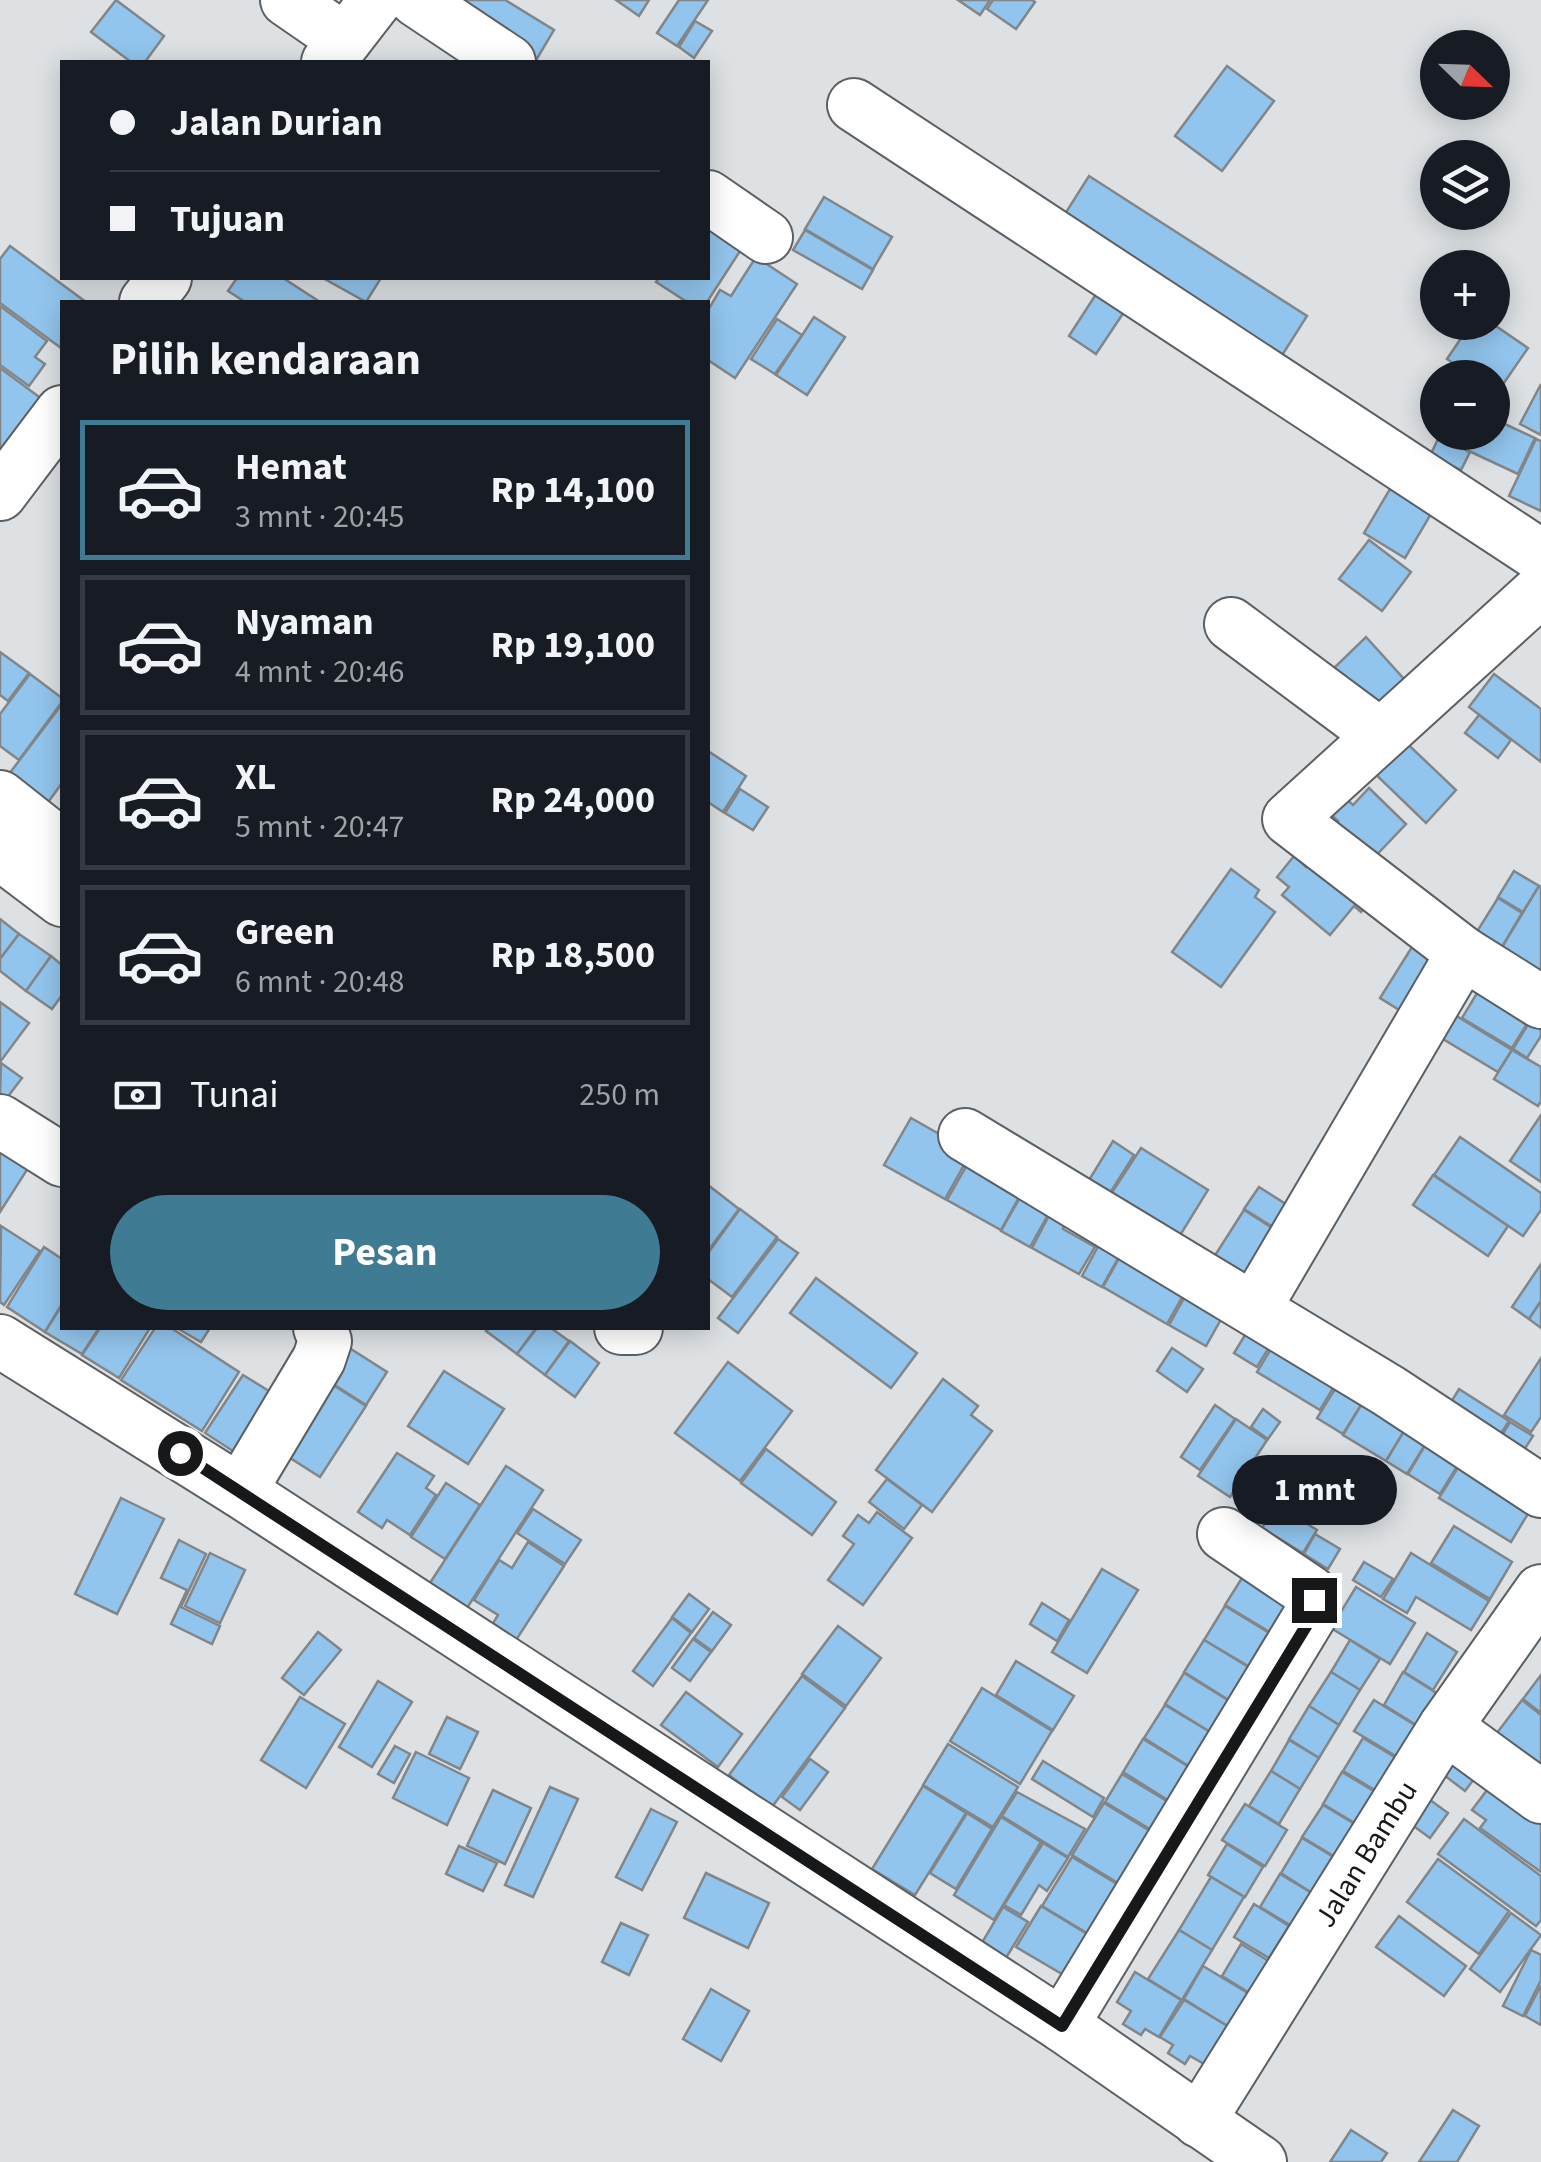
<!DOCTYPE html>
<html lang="id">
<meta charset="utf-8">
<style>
:root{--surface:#171b24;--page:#242831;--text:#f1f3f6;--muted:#9ea1a6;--line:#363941;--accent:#3f7c93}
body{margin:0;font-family:"Source Sans 3",sans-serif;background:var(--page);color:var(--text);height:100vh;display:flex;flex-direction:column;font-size:38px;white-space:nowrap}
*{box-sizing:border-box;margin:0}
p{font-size:32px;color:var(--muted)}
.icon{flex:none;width:55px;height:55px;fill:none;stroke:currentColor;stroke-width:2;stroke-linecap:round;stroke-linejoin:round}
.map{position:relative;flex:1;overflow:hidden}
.panel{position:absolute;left:60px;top:300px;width:650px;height:1030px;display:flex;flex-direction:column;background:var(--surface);border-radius:0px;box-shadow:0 5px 25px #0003}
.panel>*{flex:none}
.hud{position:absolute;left:60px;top:60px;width:650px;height:220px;border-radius:0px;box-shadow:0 5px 25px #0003;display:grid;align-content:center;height:220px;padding:0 50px;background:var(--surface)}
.needle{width:65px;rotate:113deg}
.fabs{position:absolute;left:1420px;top:30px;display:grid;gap:20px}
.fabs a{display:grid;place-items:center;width:90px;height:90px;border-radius:50%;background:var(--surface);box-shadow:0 5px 25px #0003;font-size:50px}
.end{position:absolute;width:45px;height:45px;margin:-22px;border:12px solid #171819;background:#fff;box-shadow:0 0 0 5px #fff}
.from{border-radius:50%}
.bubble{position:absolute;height:70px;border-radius:35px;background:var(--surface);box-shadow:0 5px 25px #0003;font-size:32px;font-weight:700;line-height:70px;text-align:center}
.hud b{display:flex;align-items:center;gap:35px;height:95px;font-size:38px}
.hud b+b{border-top:2px solid var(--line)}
.hud i{width:25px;height:25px;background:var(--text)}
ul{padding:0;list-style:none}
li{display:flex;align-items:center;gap:30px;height:140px;margin:0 20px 15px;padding:0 30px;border:5px solid var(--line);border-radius:0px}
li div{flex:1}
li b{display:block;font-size:38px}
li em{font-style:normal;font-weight:700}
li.active{border-color:var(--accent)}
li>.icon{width:90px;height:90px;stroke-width:1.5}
h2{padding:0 50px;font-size:45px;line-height:120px}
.pay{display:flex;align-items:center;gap:25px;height:110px;padding:0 50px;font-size:38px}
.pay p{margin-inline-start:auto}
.cta{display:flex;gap:20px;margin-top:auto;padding:20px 50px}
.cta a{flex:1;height:115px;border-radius:60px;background:var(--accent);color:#fff;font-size:40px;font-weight:700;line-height:115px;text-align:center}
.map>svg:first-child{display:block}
.building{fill:#92c5ed;stroke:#828689;stroke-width:2.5}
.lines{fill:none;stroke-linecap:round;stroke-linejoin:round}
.minor-casing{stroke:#5d6063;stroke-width:56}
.minor{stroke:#fff;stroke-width:52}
.route{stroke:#171819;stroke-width:12}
.labels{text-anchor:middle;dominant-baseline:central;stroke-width:9;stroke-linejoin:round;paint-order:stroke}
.street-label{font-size:30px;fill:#171819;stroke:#dde1e4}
</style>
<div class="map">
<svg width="1541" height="2162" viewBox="0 0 1541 2162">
<rect width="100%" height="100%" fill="#dde1e4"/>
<g class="building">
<path d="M116,0l48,36 -19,26h-14l-40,-30z"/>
<path d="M430,0h75l49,30 -19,32h-9z"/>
<path d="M616,0h33l-10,16z"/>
<path d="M679,0h29l-31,46 -20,-13z"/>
<path d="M958,0h32l-10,15z"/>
<path d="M993,0h39l3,2 -19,27 -29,-20z"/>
<path d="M695,21l17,10 -18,27 -15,-11z"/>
<path d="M1227,66l47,35 -52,70 -47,-35z"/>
<path d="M1089,176l218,140 -33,52 -218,-140z"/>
<path d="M824,197l68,40 -19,32 -68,-40z"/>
<path d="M708,225l34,23 -35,54h-20l-31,-20 3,-4h49z"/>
<path d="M805,230l68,40 -11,19 -69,-39z"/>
<path d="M10,246l76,56h-24l-1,46 -61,-45v-44z"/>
<path d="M756,257l41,27 -62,94 -27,-18v-50l12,-20 11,6z"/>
<path d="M237,278h46l37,24h-75l-17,-11z"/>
<path d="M323,278h58l-15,24z"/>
<path d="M1102,285l28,18 -34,51 -27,-18z"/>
<path d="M0,306l47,35 -12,16 10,7 -16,22 -29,-21z"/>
<path d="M814,317l31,20 -38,58 -31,-20z"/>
<path d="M777,319l25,16 -27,39 -24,-15z"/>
<path d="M1472,322h18l38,26 -31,45 -5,-3v-12h-18l-27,-19z"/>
<path d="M0,368l46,34 -38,52 -8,-6z"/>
<path d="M1541,384v51l-21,-11z"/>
<path d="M1492,418l43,20 -17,36 -79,-37 2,-5h51z"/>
<path d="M1439,437l31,15 -9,18 -31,-14z"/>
<path d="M1536,439l5,2v70l-32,-15z"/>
<path d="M1390,489l41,25 -26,44 -41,-25z"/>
<path d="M1369,540l42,32 -29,39 -43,-32z"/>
<path d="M1366,637l48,53 -31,30 -49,-52z"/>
<path d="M0,652l29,21 -21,28 -8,-6z"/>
<path d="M30,674l32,24v4l-43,58 -19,-14v-32z"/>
<path d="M1494,674l47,35v53l-72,-55z"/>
<path d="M62,704v79l-21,29 -38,-30z"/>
<path d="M1479,715l32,25 -13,18 -33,-25z"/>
<path d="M1397,734l59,56 -30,33 -59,-57z"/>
<path d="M708,751l38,25 -23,36 -15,-10z"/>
<path d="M1369,788l37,36 -40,42 -37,-36 9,-9 -10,-9 15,-16 10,9z"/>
<path d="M740,789l28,18 -15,23 -28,-17z"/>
<path d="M1316,854l55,45 -10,13 -7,-6 -24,29 -48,-40 7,-8 -12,-10 17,-21 12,11z"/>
<path d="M1231,869l28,21 -4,7 20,15 -54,75 -49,-35z"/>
<path d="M1514,871l25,15 -16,26 -25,-15z"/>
<path d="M1539,886l2,1v97l-45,-27z"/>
<path d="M1498,898l24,15 -26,44 -25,-16z"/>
<path d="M0,919l19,15 -19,25z"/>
<path d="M19,934l32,22 -25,35 -26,-20v-12z"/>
<path d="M1412,947l36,22 -31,52 -37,-23z"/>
<path d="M51,956l11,9v30l-10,14 -26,-18z"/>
<path d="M1488,975l50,31 -26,42 -50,-30z"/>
<path d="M0,1002l29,21 -29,39z"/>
<path d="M1437,1004l75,46 -14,22 -75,-45z"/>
<path d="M1539,1007l2,29 -14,22 -14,-9z"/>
<path d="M1512,1050l29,17v34l-3,5 -44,-27z"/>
<path d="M1,1063l21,15 -16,21 -6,-4z"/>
<path d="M1541,1115v67l-31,-21z"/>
<path d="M911,1118l44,25 13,15 -23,41 -61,-34z"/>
<path d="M1460,1137l81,56v17l-18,26 -89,-61z"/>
<path d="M1113,1141l21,14 -24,38 -21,-13z"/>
<path d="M0,1142l32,20 -32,50z"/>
<path d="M1141,1148l67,42 -29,47 -68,-43z"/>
<path d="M976,1149l53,30 -28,51 -54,-30z"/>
<path d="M1433,1175l75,51 -20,30 -75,-51z"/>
<path d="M708,1185l31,24 -31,42z"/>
<path d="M1027,1185l28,17 -25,45 -29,-16z"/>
<path d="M1259,1187l44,28 -14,22 -45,-28z"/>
<path d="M1053,1208l12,16 -2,5 32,18 -16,27 -47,-26z"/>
<path d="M740,1209l37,28 -45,60 -24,-18v-26z"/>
<path d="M1244,1210l44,28 -32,50 -44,-28z"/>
<path d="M1,1226l39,25 -36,54 -4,-3z"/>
<path d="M778,1239l20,14 -60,80 -20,-15z"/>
<path d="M1101,1241l20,12 -19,34 -20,-11z"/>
<path d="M44,1247l18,12v45l-17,28 -38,-25z"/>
<path d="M1122,1253l68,30 -23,41 -64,-37z"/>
<path d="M1541,1264v37l-12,18 -17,-12z"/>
<path d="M816,1278l101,75 -26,35 -101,-75z"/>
<path d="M1192,1284l37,21 -23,41 -37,-21z"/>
<path d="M1541,1301v27l-12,-9z"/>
<path d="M62,1305v23h37l-17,26 -37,-22z"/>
<path d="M1253,1322l23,14 -19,31 -23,-14z"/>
<path d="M100,1328h50l-31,50 -37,-23z"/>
<path d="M155,1328h16l68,44 -37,59 -81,-51z"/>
<path d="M177,1328h33l-9,14z"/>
<path d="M489,1328h47l-19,26 -31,-23z"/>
<path d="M537,1328h14l18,13 -24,34 -28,-21z"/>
<path d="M1278,1337l63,38 -21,35 -63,-38z"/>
<path d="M570,1341l29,22 -24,34 -30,-22z"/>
<path d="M1172,1348l31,21 -16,23 -30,-21z"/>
<path d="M351,1349l36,23 -21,33 -36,-23z"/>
<path d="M1541,1358v59l-10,15 -27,-17z"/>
<path d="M728,1362l64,49 -52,70 -65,-48z"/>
<path d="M444,1371l60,38 -36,55 -60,-38z"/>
<path d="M243,1375l45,28 -38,59 -45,-29z"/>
<path d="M1343,1376l26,16 -26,42 -26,-16z"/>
<path d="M943,1379l35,27 -7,9 21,16 -60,81 -56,-42z"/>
<path d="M330,1383l36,23 -46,71 -36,-23z"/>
<path d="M1459,1389l50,32 -18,28 -49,-32z"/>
<path d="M1369,1392l43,26 -26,43 -43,-26z"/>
<path d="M1215,1405l20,14 -35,51 -19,-13z"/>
<path d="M1263,1409l17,13 -12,17 -17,-12z"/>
<path d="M1412,1418l21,14 -26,42 -21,-13z"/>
<path d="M1236,1419l31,21 -37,57 -32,-21z"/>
<path d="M1510,1422l23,14 -18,28 -22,-14z"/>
<path d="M1433,1432l33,20 -26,42 -32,-20z"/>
<path d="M766,1449l70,53 -24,33 -71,-52z"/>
<path d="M397,1453l37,23 -8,12 10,7 -26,40 -23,-15 -5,8 -24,-16z"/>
<path d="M1467,1453l71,44 -27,45 -72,-44z"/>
<path d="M506,1466l37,24 -76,118 -37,-25z"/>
<path d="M887,1479l35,26 -18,24 -35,-27z"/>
<path d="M446,1483l34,22 -35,54 -34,-22z"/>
<path d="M121,1498l43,21 -47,95 -42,-20z"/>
<path d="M1276,1505l41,25 -14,23 -41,-25z"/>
<path d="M533,1509l48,31 -16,24 -48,-31z"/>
<path d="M877,1512l35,26 -49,67 -35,-25 26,-36 -11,-8 15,-21 11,8z"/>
<path d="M1454,1526l58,36 -22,37 -59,-36z"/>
<path d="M1315,1534l25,15 -12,20 -24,-15z"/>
<path d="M179,1540l27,14 -25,53 39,19 -8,18 -41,-20 16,-34 -26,-12z"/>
<path d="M528,1542l36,24 -48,74 -24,-15 6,-10 -24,-15 25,-40 13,8z"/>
<path d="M210,1553l35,17 -25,53 -35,-17z"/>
<path d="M1411,1553l78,48 -18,29 -55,-33 -9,16 -24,-14z"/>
<path d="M1364,1562l29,17 -12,18 -28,-17z"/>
<path d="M1102,1569l36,21 -51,83 -35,-21z"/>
<path d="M1247,1570l50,31 -21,35 -51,-31z"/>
<path d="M1356,1587l59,36 -25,41 -59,-36z"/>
<path d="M689,1594l20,15 -17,23 -20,-15z"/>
<path d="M1042,1603l27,17 -12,21 -27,-17z"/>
<path d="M1225,1606l51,31 -21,33 -51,-30z"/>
<path d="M713,1612l18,13 -19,26 -18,-13z"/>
<path d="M672,1618l19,15 -38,53 -20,-15z"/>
<path d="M838,1626l43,32 -35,48 -44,-32z"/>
<path d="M318,1632l23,18 -37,45 -22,-17z"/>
<path d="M1427,1633l30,19 -24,38 -29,-18z"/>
<path d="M693,1639l18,13 -21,29 -18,-13z"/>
<path d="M1204,1640l51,31 -20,33 -51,-32z"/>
<path d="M1350,1640l30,19 -20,31 -29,-18z"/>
<path d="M1016,1661l58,35 -21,34 -57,-35z"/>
<path d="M1331,1672l29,18 -21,35 -30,-19z"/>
<path d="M1403,1672l35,22 -20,32 -34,-21z"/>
<path d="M1184,1673l50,31 -19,31 -50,-31z"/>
<path d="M1541,1675v38l-18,-14z"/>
<path d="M802,1676l43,32 -73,99 -43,-32z"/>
<path d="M378,1681l34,21 -40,65 -33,-20z"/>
<path d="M982,1688l70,43 -32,53 -70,-43z"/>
<path d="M686,1692l56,42 -24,33 -57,-42z"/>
<path d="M300,1697l45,27 -39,64 -45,-28z"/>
<path d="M1374,1700l44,27 -19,31 -45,-27z"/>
<path d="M1522,1700l19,15v78l-57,-43z"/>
<path d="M1165,1705l50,30 -20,35 -51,-32z"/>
<path d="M1309,1706l30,19 -20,33 -30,-19z"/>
<path d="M447,1717l31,15 -18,37 -31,-15z"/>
<path d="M1363,1738l35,21 -20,33 -35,-21z"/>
<path d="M1143,1739l51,31 -20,34 -51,-32z"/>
<path d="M1289,1740l30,18 -19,31 -29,-18z"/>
<path d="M948,1744l70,43 -25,40 -70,-42z"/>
<path d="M1453,1745l30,22 -18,24 -29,-22z"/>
<path d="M395,1746l15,8 -16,29 -16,-9z"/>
<path d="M416,1752l53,26 -22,47 -54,-27z"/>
<path d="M810,1759l18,13 -28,38 -18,-13z"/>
<path d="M1043,1761l61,37 -11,19 -61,-38z"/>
<path d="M1271,1771l29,18 -21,35 -30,-18z"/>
<path d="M1342,1772l35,21 -19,32 -35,-21z"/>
<path d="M1122,1774l63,38 -17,28 -63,-38z"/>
<path d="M923,1786l43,27 -51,82 -43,-26z"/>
<path d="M550,1787l28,12 -45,98 -28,-12z"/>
<path d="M493,1790l38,18 -26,56 -38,-18z"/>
<path d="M1487,1790l54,19v63l-61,-44 6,-8 -14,-10z"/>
<path d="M1017,1792l68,37 -17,28 -66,-41z"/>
<path d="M1426,1797l22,16 -18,25 -22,-16z"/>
<path d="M1104,1803l46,28 -32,52 -46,-28z"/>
<path d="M1245,1804l42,26 -22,36 -43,-26z"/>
<path d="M1323,1805l35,21 -21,32 -35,-21z"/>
<path d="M651,1809l26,13 -35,68 -26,-13z"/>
<path d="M967,1813l25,16 -36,60 -26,-16z"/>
<path d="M1001,1817l40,25 -47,78 -40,-25z"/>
<path d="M1464,1819l77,57v44l-5,6 -98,-72z"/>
<path d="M1302,1838l35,21 -22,36 -34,-22z"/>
<path d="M1043,1843l25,15 -21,33 -8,-6 -18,30 -17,-10z"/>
<path d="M1227,1844l36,23 -18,30 -37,-22z"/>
<path d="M459,1846l38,17 -14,28 -37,-17z"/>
<path d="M1072,1857l45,27 -30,49 -45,-27z"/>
<path d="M1438,1859l71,52 -30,43 -72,-52z"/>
<path d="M706,1873l63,30 -21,45 -64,-30z"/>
<path d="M1280,1874l35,21 -20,33 -35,-21z"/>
<path d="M1211,1877l33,20 -32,53 -33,-20z"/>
<path d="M1254,1904l35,22 -20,32 -35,-21z"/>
<path d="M1041,1906l46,28 -25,40 -46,-27z"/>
<path d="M1003,1907l25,15 -24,39 -24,-15z"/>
<path d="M1511,1913l30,22 -41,57 -30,-23z"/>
<path d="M1399,1916l67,50 -22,30 -68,-49z"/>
<path d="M621,1923l27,12 -19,40 -27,-13z"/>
<path d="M1179,1930l33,20 -30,50 -34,-21z"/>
<path d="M1241,1944l34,21 -19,32 -34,-21z"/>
<path d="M1531,1950l10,5v25l-18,36 -20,-10z"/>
<path d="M1203,1966l58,35 -21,33 -56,-35z"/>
<path d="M1135,1972l46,28 -22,37 -14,-8 -4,6 -18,-11 8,-13 -14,-9z"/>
<path d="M1541,1985v40l-16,-9z"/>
<path d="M711,1989l38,22 -28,50 -38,-22z"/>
<path d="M1184,2000l45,27 -23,38 -16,-9 -5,8 -17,-11 5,-8 -13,-8z"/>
<path d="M1453,2110l26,16 -22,36h-38z"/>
<path d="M1351,2130l36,23 -6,9h-51z"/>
</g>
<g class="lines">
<defs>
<g id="minor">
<path d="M287,0l58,40"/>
<path d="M416,0l93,62"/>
<path d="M328,62l48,-62"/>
<path d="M854,105l687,451"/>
<path d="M708,197l58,40"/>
<path d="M146,302l19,-24"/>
<path d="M0,494l62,-82"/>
<path d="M1541,590l-252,229 174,134 78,49"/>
<path d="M1231,624l149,111"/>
<path d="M0,797l62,49"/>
<path d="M0,853l62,47"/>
<path d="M0,1121l62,39"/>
<path d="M965,1135l424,256 152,100"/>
<path d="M1254,1309l209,-356"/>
<path d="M621,1328h15"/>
<path d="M0,1341l240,150 822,534 198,137"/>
<path d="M240,1491l79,-132 6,-18 -5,-13"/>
<path d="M1445,1727l96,70"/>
<path d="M1062,2025l252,-416 -4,-17 -86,-58"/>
<path id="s1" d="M1199,2121l246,-394 96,-136"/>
</g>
</defs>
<use href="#minor" class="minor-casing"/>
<use href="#minor" class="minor"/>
</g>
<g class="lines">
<path class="route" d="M180,1453l882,573 249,-408 3,-18"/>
</g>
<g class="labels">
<g class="street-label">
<text stroke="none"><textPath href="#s1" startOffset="315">Jalan Bambu</textPath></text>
</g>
</g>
</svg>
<div class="fabs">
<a><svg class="needle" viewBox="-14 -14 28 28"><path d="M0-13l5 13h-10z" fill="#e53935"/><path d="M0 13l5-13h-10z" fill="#9ea1a6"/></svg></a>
<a><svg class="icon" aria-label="layers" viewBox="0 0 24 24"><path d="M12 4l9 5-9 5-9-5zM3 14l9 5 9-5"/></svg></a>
<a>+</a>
<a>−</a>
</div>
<i class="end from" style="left:180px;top:1453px"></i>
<i class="end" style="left:1314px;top:1600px"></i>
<div class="bubble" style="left:1232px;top:1455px;width:165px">1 mnt</div>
<div class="hud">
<b><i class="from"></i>Jalan Durian</b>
<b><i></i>Tujuan</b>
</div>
<section class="panel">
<h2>Pilih kendaraan</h2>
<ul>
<li class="active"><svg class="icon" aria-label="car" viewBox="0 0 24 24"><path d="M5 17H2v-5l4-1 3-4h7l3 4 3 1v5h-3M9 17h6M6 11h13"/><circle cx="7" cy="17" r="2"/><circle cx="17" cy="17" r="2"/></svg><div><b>Hemat</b><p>3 mnt · 20:45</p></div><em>Rp 14,100</em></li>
<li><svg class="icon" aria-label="car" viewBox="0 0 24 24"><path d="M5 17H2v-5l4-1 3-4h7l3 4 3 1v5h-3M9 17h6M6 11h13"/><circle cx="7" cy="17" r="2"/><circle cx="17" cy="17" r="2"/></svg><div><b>Nyaman</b><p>4 mnt · 20:46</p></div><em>Rp 19,100</em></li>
<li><svg class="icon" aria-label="car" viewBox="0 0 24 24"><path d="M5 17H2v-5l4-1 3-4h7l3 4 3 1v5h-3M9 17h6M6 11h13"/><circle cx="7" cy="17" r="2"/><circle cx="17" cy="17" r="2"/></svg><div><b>XL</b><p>5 mnt · 20:47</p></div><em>Rp 24,000</em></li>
<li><svg class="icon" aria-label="car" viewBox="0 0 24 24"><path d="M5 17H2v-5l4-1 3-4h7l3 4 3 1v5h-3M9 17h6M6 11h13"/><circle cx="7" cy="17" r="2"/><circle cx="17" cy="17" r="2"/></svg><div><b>Green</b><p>6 mnt · 20:48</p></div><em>Rp 18,500</em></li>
</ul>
<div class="pay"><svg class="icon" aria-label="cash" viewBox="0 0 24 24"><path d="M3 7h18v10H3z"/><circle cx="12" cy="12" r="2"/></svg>Tunai<p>250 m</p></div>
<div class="cta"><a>Pesan</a></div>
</section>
</div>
